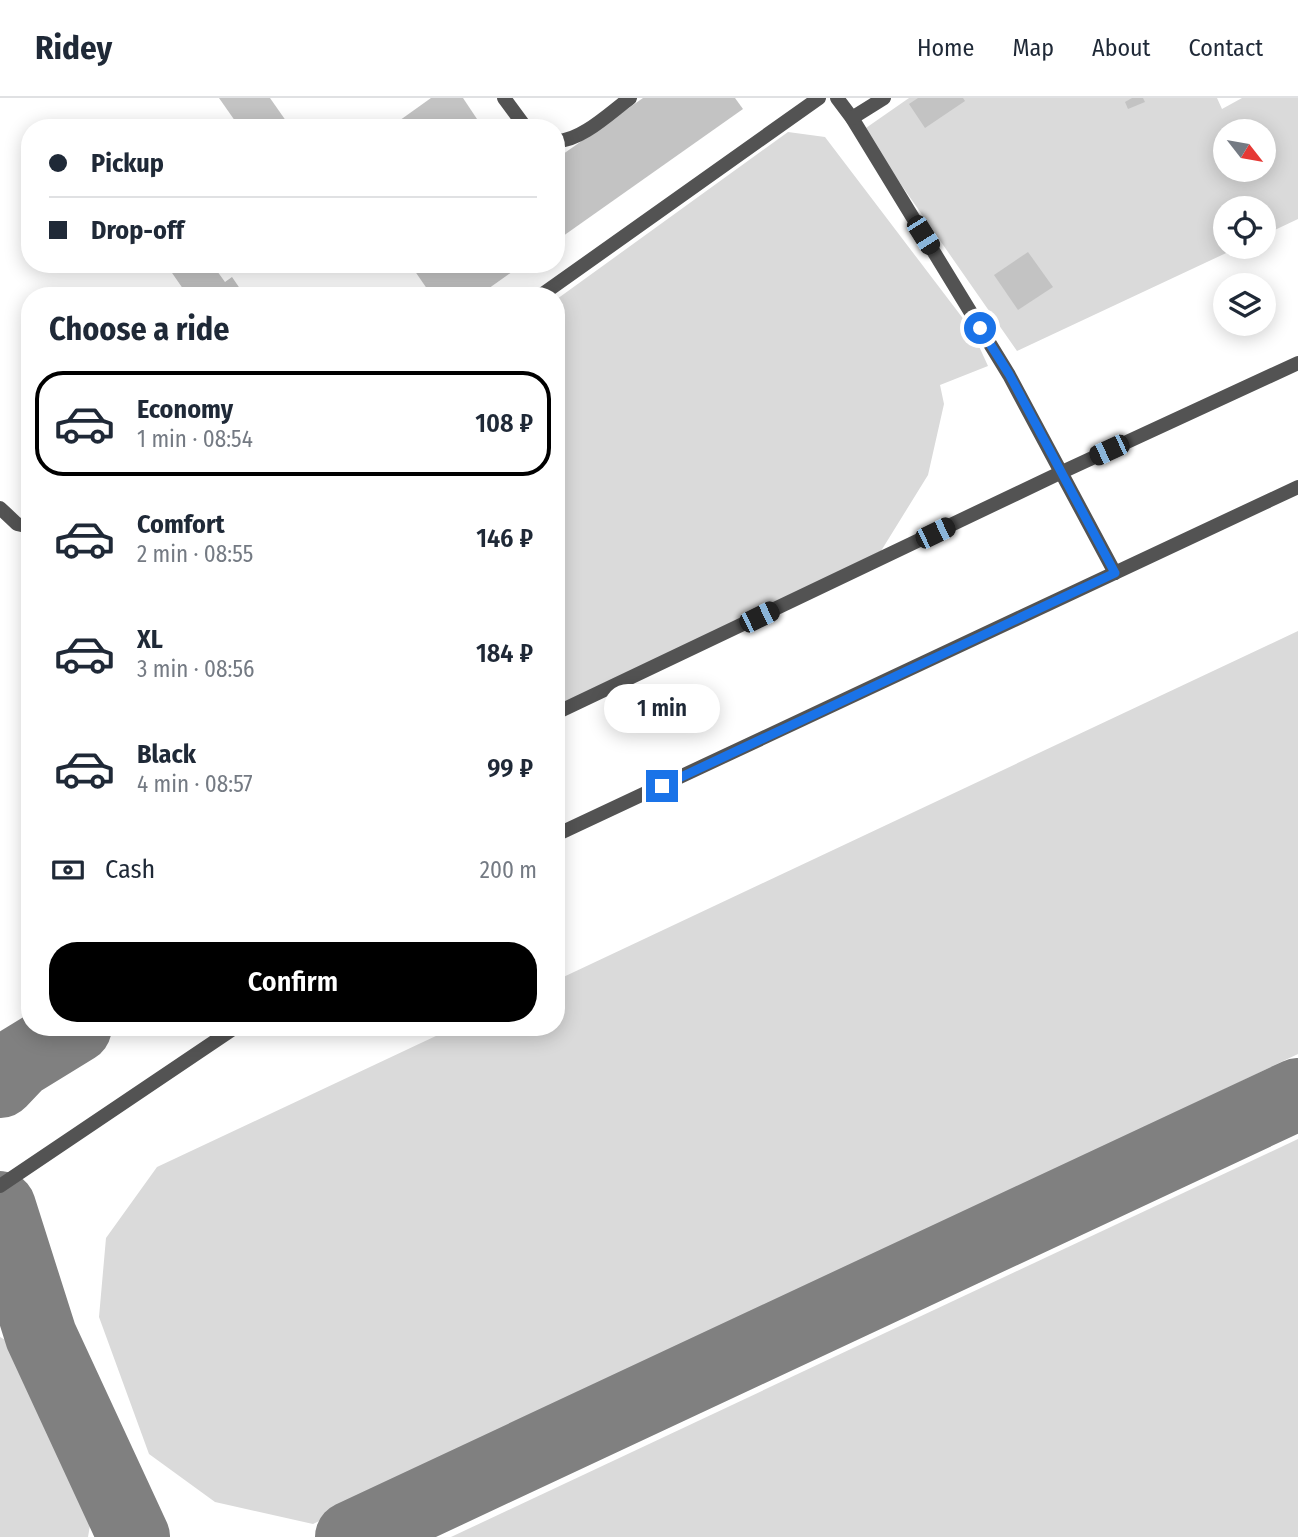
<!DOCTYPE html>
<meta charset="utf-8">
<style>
:root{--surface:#fff;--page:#f6f6f7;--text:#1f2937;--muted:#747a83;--line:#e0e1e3;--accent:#000}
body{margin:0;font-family:"Fira Sans Condensed",sans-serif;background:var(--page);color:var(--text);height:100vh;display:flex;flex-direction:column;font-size:26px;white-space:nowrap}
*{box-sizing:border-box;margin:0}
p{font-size:23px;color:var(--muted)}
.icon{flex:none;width:38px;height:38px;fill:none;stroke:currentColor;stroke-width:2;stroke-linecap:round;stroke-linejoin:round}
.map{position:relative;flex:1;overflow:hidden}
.details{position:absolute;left:21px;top:189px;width:544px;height:749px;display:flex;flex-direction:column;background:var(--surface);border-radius:28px;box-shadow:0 4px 18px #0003}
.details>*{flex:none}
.banner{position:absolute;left:21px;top:21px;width:544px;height:154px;border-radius:28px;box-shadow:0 4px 18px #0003;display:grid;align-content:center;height:154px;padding:0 28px;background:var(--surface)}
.needle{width:46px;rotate:121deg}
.controls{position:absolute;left:1213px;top:21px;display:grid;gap:14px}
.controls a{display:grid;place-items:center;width:63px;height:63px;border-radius:50%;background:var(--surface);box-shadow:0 4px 18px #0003;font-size:35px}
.end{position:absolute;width:32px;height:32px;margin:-16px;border:9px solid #1a73e8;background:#fff;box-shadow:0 0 0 4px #fff}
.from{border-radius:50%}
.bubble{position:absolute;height:49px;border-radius:24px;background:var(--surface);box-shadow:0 4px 18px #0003;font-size:23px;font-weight:600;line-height:49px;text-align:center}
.car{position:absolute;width:21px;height:42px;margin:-21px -10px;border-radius:9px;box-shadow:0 0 5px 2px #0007;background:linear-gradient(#222 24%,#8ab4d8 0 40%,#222 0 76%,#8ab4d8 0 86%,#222 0)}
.banner b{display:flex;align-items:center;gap:24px;height:66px;font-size:26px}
.banner b+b{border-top:2px solid var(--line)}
.banner i{width:18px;height:18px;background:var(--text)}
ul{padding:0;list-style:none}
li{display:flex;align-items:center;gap:21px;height:105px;margin:0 14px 10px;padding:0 14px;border:4px solid transparent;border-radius:28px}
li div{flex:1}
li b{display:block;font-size:26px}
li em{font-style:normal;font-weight:600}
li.on{border-color:var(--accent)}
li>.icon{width:63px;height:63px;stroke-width:1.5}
h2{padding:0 28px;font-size:32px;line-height:84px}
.pay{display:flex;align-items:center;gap:18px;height:77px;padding:0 28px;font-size:26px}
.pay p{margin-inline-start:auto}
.primary-button{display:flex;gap:14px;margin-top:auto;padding:14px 28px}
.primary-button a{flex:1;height:80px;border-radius:28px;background:var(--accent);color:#fff;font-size:28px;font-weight:600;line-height:80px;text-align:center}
header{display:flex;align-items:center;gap:42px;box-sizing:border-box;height:98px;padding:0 35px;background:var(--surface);border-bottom:2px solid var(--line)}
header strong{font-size:33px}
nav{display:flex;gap:38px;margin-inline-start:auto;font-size:24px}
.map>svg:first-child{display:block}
.green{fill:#dadada;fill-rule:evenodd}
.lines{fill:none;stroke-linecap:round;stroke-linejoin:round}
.taxiway{stroke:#808080;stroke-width:72}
.building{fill:#c3c3c3}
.service{stroke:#535353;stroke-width:14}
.route{stroke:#1a73e8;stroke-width:9}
</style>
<header>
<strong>Ridey</strong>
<nav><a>Home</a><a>Map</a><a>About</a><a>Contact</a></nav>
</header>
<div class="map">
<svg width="1298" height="1439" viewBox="0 0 1298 1439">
<rect width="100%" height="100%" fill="#fff"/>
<g class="green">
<path d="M909,0h308l5,11 20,-11h56v121l-34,16v-27h-39v39h14l-222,104 -154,-221zM1225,33h39v39h-39z"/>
<path d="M788,34l37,5 146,192 17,37 -48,19 4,19 -16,71 -47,76 -324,157v-409z"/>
<path d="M1298,533v423l-985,470 -98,-22 -66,-48 -50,-137 7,-79 51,-71 298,-140h101l1,-47z"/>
<path d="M1298,1041v398h-847z"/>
<path d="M0,1239l22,12 71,159 -5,29h-88z"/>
</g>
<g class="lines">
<g class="taxiway">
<path d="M0,984l19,-20 57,-35"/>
<path d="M0,1109l41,129 93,201"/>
<path d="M351,1439l947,-443"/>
</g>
</g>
<g class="building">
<path d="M219,0h51l21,30h-51z"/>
<path d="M431,0h32l14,21 -12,9h-76z"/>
<path d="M643,0h92l8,11 -187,132v-82z"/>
<path d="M918,0h45l2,3 -40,27 -16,-24z"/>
<path d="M1132,0h11l2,4 -17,7 -3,-7z"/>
<path d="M1028,154l25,35 -35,23 -24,-35z"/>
<path d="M179,166h33l13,18 7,-5 13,19h-57l-18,-26z"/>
<path d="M410,166h113l-45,32h-46z"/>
</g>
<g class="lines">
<g class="service">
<path d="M504,0l22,30"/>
<path d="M837,0l15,20 157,257 106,198"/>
<path d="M852,20l32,-20"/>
<path d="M556,43c24,1 55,-29 74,-43"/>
<path d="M540,198l279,-198"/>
<path d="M0,410l17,16 13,3"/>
<path d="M556,615l506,-241 236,-109"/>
<path d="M556,737l742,-348"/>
<path d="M0,1088l236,-159"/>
</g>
</g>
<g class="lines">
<path class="route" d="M662,688l453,-213 -106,-199 -29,-46"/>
</g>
</svg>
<div class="controls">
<a><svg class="needle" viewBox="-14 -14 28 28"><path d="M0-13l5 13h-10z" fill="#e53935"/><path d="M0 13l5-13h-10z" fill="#747a83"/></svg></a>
<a><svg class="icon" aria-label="locate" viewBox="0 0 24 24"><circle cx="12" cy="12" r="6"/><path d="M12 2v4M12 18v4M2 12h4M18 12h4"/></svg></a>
<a><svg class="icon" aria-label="layers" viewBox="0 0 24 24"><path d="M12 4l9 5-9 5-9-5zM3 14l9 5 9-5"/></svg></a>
</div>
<i class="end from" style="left:980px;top:230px"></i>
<i class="end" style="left:662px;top:688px"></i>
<div class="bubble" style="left:604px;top:586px;width:116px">1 min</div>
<i class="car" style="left:923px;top:137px;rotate:148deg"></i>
<i class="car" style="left:1109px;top:352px;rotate:245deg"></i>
<i class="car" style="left:935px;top:435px;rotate:64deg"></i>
<i class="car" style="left:759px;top:519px;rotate:64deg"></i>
<div class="banner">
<b><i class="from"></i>Pickup</b>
<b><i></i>Drop-off</b>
</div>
<section class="details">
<h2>Choose a ride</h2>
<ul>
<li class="on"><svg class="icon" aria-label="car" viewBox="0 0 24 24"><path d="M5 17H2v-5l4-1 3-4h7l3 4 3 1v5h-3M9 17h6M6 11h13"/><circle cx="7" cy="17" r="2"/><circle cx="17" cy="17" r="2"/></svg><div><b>Economy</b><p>1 min · 08:54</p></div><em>108 ₽</em></li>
<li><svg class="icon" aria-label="car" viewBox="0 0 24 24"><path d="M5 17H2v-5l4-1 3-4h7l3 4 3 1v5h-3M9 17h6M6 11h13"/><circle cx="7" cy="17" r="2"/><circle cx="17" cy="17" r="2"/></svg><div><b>Comfort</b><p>2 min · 08:55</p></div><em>146 ₽</em></li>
<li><svg class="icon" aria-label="car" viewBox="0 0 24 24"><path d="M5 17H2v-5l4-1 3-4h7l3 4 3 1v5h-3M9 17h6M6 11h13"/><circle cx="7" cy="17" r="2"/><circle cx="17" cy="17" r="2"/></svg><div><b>XL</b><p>3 min · 08:56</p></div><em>184 ₽</em></li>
<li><svg class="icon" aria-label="car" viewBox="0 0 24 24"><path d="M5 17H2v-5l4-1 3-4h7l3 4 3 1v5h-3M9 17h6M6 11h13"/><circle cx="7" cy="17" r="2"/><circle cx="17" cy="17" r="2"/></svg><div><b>Black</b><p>4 min · 08:57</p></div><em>99 ₽</em></li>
</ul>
<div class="pay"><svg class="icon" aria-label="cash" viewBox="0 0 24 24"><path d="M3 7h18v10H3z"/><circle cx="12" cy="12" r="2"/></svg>Cash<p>200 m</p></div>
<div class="primary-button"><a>Confirm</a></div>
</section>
</div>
